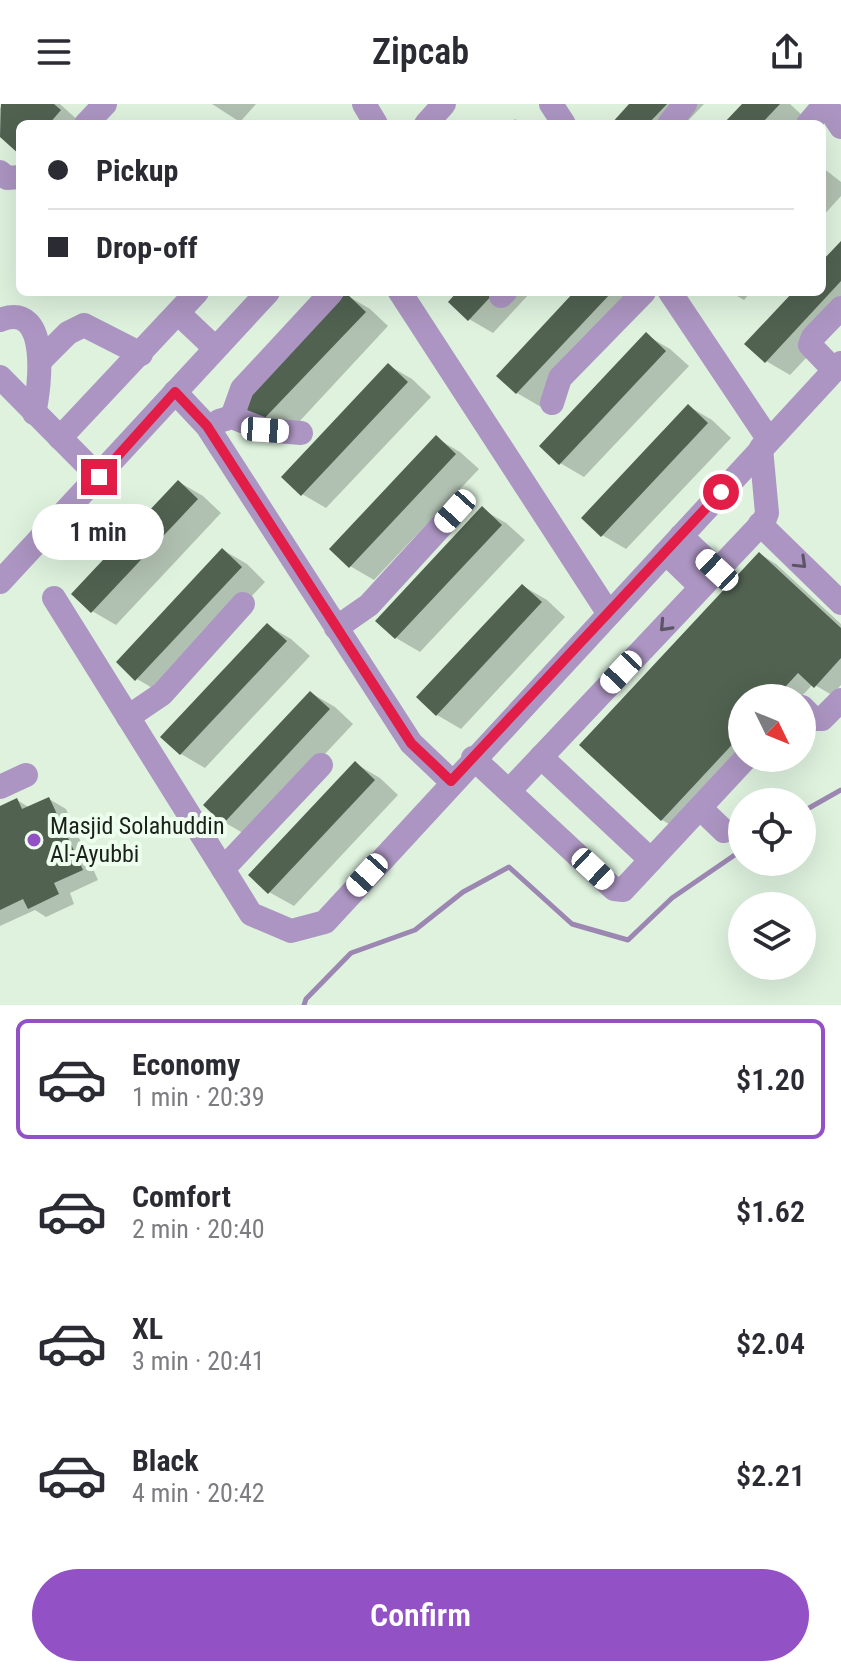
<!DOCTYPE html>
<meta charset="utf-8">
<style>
:root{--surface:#fff;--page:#f2f2f3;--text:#2b2b33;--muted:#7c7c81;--line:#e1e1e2;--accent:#9351c6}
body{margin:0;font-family:"Roboto Condensed",sans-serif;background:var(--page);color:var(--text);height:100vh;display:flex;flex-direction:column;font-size:30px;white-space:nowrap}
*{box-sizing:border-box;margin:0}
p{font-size:26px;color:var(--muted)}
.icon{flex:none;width:44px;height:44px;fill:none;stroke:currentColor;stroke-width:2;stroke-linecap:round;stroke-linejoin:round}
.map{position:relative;height:901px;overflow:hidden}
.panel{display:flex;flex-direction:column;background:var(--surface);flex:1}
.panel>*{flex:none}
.guide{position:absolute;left:16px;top:16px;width:810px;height:176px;border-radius:12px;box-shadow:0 8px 32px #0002;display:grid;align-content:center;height:176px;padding:0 32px;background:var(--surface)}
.needle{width:52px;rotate:133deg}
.controls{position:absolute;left:728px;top:580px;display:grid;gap:16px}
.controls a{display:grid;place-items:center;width:88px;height:88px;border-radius:50%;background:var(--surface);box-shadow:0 8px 32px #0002;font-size:40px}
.end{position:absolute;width:36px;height:36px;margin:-18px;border:10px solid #e11d48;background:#fff;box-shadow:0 0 0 4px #fff}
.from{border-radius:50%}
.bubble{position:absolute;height:56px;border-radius:28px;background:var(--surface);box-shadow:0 8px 32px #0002;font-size:26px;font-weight:600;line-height:56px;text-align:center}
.car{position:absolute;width:24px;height:48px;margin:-24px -12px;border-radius:10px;box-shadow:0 0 6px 2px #0007;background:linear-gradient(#fff 24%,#345 0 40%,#fff 0 76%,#345 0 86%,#fff 0)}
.guide b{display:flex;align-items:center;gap:28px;height:76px;font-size:30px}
.guide b+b{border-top:2px solid var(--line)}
.guide i{width:20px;height:20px;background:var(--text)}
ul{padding:14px 0 0;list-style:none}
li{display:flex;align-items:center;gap:24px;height:120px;margin:0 16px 12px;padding:0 16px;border:4px solid transparent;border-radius:12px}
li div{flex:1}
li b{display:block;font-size:30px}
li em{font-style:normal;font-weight:600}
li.active{border-color:var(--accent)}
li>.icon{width:72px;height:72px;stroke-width:1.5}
.primary-button{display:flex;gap:16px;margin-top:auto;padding:16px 32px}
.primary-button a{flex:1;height:92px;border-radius:48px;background:var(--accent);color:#fff;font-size:32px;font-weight:600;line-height:92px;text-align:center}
header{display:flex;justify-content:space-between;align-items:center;height:104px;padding:0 32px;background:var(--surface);font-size:36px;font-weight:600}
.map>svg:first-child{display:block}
.shadow{fill:#0003}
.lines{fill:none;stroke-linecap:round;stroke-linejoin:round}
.stream{stroke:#9c87b2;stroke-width:5}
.building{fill:#516251}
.minor{stroke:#ac95c2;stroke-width:24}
.oneway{stroke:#5c5566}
.route{stroke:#e11d48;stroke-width:10}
.poi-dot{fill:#9351c6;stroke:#eefeee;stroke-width:3}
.labels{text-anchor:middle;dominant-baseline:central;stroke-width:8;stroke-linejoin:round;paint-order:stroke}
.poi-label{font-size:24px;fill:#1a211a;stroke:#eefeee;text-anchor:start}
</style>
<header><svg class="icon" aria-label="menu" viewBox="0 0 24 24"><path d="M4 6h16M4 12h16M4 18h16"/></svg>Zipcab<svg class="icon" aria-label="share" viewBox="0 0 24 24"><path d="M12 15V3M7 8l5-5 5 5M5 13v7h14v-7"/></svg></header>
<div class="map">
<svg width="841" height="901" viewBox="0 0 841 901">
<rect width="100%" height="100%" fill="#def2de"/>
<g class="shadow">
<path d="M4,0h56l22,20h-62v28l-20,-18v-26z"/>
<path d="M212,0h44l-16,18z"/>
<path d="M632,0h72l-19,20h-72z"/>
<path d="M745,0h45l14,13 -6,7h-72z"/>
<path d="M515,15l9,5h-14z"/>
<path d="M822,63l19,15v14l-19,21z"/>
<path d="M841,140v77l-51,54 -24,-14 30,-69h26v-28z"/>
<path d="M460,188h71l-38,41 -24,-14z"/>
<path d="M577,188h65l-101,115 -24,-14z"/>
<path d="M730,188h21l-7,8z"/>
<path d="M346,191l24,14 18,17 -104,112 -24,-14z"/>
<path d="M646,231l24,14 19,17 -105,111 -24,-14z"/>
<path d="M388,261l24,14 19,18 -105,111 -24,-14z"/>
<path d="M688,302l24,14 19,18 -105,111 -24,-14z"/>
<path d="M436,334l24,14 19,17 -105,111 -24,-14z"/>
<path d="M179,378l24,14 18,17 -105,112 -24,-14z"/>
<path d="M482,405l24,14 19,17 -105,112 -24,-14z"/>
<path d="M223,446l24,14 18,18 -104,111 -24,-14z"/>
<path d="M760,450l16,10 65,60v61l-9,10 -19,-11 -13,14h-58v60l-64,71 -16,-9z"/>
<path d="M523,482l24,14 18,17 -104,112 -24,-14z"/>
<path d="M267,521l24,14 19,17 -105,112 -24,-14z"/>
<path d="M311,589l24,14 18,17 -105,112 -24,-14z"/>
<path d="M356,660l24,14 18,17 -104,111 -25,-14z"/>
<path d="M49,695l17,10 32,71 -28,13 4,11 -28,13 -11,-7 -35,16v-118l17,-8 13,8z"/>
</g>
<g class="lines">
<g class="stream">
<path d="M802,708l39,-22"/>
<path d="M304,901l2,-6 45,-46 64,-23 48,-38 46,-25 63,57 56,16 44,-42 70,-48"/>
</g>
</g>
<g class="building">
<path d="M1,0h53l7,6 -12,14h-29v31l-20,-18z"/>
<path d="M629,0h38l-19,20h-37z"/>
<path d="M742,0h38l-19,20h-38z"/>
<path d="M841,137v40l-76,82 -21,-19 49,-52h29v-31z"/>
<path d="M457,188h38l-27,29 -20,-19z"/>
<path d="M574,188h38l-96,102 -20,-18z"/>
<path d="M346,189l20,19 -108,113 -19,-18z"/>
<path d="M646,228l20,19 -107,114 -20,-19z"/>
<path d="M388,259l20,19 -107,114 -20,-19z"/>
<path d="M688,300l20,19 -107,114 -20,-19z"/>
<path d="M436,331l20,19 -107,114 -20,-19z"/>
<path d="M178,376l20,19 -107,114 -20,-19z"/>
<path d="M482,402l20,19 -107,114 -20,-18z"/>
<path d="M222,444l20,19 -107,114 -19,-19z"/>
<path d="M759,448l82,76v30l-27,30 -16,-15 -23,25h-33v36l-81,87 -82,-76z"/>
<path d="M522,480l20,18 -106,114 -20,-19z"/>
<path d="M267,519l20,18 -107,114 -20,-18z"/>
<path d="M310,587l20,18 -107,115 -20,-19z"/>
<path d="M355,657l20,19 -107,114 -20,-19z"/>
<path d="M49,693l34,73 -29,13 5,11 -31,15 -5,-10 -23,11v-104l17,-8 5,11z"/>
</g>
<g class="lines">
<g class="minor">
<path d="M364,0l12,20"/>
<path d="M551,0l13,20"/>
<path d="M826,0l15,23"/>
<path d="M86,20l19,-20"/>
<path d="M426,20l18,-20"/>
<path d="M669,20l16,-20"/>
<path d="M808,20l17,-20"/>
<path d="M0,68l7,6 13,-1"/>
<path d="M400,188l209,322"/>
<path d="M670,188l99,148"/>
<path d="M501,192l4,-4"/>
<path d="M178,209l37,35"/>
<path d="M0,216c51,-20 40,68 34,93"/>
<path d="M42,255l26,-26 16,-8 57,29"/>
<path d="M834,266l-24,-25 3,-8 28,-29"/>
<path d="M0,273l99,100"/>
<path d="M175,288l32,34 204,317 40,38"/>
<path d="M552,299l8,-25 84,-86"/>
<path d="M232,313l10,-28 89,-96"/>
<path d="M219,317l13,-4 33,13 36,3"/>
<path d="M60,334l137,-146"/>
<path d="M760,420l81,79"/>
<path d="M681,432l36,34"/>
<path d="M666,449l35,34"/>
<path d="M0,478l268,-290"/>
<path d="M54,494l197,316 40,17 34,-9 516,-559"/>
<path d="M336,524l33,-23 86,-94"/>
<path d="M802,603l12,12h8l19,-19"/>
<path d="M128,613l34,-23 81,-90"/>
<path d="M541,653l110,103"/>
<path d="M473,654l141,131 9,1 123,-132"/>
<path d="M0,683l26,-12"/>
<path d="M509,687l255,-270 3,-8 -6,-65"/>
<path d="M700,704l24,23"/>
<path d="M223,765l98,-104"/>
</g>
</g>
<defs><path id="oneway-chevron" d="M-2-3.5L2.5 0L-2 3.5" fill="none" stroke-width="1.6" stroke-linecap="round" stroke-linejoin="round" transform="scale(2)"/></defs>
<g class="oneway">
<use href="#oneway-chevron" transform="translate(801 459) rotate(44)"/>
<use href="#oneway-chevron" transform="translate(665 522) rotate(133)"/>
</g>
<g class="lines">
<path class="route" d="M99,373l76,-85 32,34 204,317 40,38 270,-289"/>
</g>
<circle class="poi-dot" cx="34" cy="736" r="8"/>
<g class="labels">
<g class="poi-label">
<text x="50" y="722">Masjid Solahuddin<tspan x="50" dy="28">Al-Ayubbi</tspan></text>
</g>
</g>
</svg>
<div class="controls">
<a><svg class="needle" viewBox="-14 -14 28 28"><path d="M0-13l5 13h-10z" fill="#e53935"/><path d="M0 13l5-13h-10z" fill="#7c7c81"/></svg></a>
<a><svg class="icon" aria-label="locate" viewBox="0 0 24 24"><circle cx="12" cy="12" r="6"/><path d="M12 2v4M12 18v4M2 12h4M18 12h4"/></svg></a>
<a><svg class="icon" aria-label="layers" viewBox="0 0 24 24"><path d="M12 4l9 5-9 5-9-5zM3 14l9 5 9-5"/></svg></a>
</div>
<i class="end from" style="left:721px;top:388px"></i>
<i class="end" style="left:99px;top:373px"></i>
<div class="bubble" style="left:32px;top:400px;width:132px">1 min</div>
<i class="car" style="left:265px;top:326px;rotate:94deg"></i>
<i class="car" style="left:455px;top:407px;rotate:222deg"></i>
<i class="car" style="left:717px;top:466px;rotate:313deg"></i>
<i class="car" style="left:621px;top:568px;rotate:223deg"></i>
<i class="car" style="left:593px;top:765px;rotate:133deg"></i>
<i class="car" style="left:367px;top:771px;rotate:222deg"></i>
<div class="guide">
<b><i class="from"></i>Pickup</b>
<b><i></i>Drop-off</b>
</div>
</div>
<section class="panel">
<ul>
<li class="active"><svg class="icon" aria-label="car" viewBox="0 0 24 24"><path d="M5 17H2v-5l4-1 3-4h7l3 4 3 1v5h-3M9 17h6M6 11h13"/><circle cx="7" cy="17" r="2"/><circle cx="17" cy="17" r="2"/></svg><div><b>Economy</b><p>1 min · 20:39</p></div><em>$1.20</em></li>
<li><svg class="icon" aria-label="car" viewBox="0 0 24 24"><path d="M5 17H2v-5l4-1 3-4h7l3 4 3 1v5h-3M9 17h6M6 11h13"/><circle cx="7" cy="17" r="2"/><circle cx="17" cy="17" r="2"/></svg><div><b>Comfort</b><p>2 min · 20:40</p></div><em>$1.62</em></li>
<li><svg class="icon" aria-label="car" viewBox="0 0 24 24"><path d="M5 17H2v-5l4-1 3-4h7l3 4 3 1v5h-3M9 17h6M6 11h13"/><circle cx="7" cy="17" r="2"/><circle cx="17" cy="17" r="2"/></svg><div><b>XL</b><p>3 min · 20:41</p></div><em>$2.04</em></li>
<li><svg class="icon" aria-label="car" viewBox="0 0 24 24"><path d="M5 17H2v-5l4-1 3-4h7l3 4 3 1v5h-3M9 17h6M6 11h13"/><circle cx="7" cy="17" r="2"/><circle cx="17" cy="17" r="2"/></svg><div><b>Black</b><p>4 min · 20:42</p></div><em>$2.21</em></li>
</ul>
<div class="primary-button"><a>Confirm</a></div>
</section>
